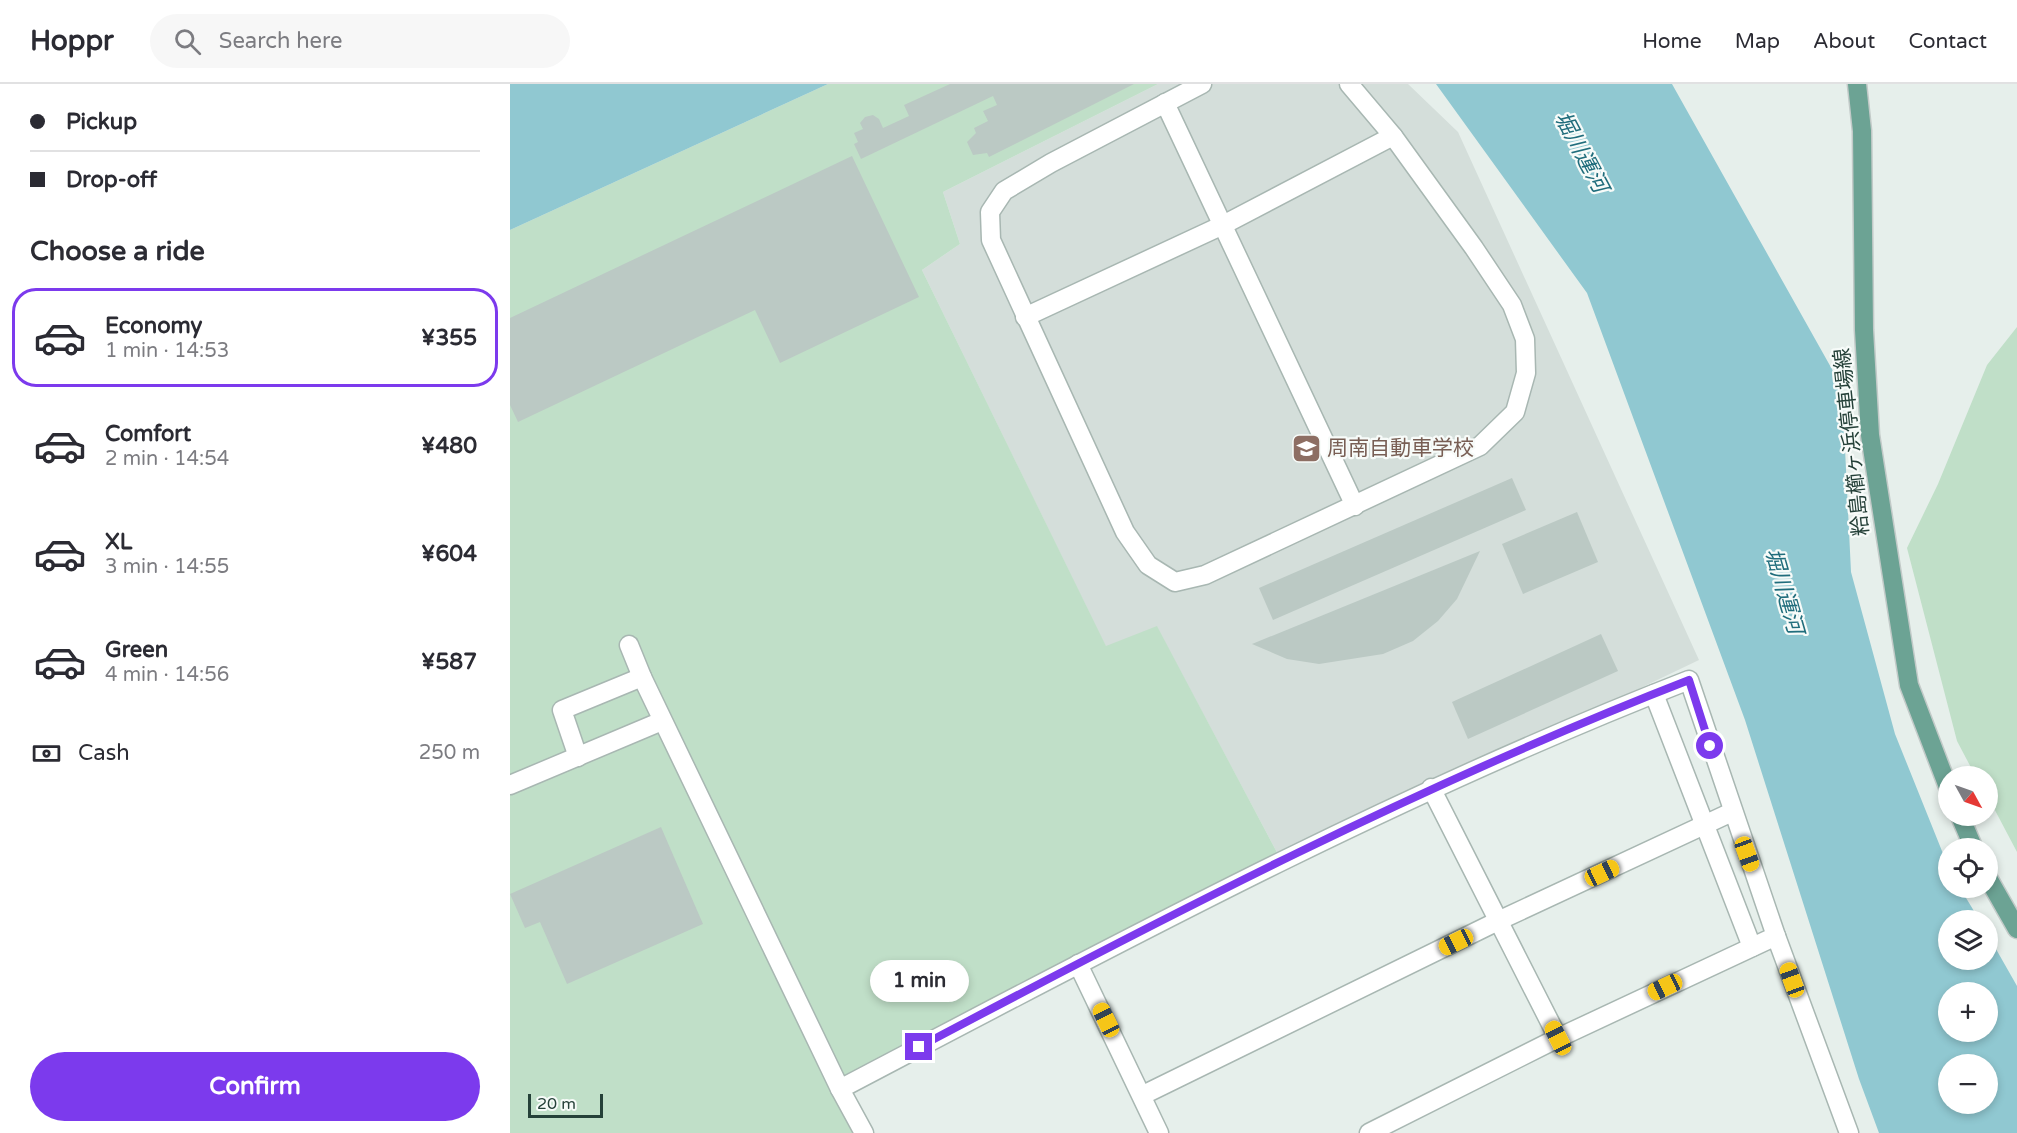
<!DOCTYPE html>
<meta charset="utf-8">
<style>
:root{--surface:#fff;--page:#f7f7f7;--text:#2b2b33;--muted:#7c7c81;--line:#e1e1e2;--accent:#7c3aed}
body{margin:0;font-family:"Varela Round","Noto Sans JP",sans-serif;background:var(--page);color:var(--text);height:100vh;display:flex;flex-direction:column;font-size:22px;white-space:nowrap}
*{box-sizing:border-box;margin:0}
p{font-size:20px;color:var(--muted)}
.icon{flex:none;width:33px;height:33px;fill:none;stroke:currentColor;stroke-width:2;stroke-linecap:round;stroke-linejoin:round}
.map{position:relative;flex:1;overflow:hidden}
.panel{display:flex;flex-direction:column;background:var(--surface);width:510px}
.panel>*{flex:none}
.banner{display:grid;align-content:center;height:132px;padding:0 30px;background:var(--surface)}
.needle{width:39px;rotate:130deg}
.controls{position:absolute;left:1428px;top:682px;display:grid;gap:12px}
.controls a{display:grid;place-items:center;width:60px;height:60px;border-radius:50%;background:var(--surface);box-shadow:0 3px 9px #0003;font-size:30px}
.scale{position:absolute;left:18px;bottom:15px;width:75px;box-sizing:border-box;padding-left:6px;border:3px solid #254139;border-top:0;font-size:16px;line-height:21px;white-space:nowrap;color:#254139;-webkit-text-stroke:4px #f7fbf9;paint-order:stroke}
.end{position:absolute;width:27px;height:27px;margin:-14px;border:8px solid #7c3aed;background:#fff;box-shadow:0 0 0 3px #fff}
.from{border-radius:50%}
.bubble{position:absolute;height:42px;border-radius:21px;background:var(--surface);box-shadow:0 3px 9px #0003;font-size:20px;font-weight:700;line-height:42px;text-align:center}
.car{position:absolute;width:18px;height:36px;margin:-18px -9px;border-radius:8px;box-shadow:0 0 4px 2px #0007;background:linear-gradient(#f5c518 24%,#345 0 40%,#f5c518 0 76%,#345 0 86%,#f5c518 0)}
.banner b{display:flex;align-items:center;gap:21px;height:57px;font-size:22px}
.banner b+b{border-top:2px solid var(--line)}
.banner i{width:15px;height:15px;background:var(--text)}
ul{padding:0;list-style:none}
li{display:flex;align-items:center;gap:18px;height:99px;margin:0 12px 9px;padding:0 18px;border:3px solid transparent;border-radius:24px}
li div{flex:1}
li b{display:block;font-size:22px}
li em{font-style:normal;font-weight:700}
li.current{border-color:var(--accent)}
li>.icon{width:54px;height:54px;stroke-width:1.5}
h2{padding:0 30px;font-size:27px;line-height:72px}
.pay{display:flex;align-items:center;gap:15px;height:66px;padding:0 30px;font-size:22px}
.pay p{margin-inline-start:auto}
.primary-button{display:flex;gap:12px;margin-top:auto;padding:12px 30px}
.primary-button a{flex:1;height:69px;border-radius:36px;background:var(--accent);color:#fff;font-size:24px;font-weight:700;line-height:69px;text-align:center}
header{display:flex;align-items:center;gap:36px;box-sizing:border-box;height:84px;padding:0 30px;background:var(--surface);border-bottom:2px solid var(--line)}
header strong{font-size:28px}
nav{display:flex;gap:33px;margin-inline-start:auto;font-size:21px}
.search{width:420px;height:54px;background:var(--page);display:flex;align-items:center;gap:15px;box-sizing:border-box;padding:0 21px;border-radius:33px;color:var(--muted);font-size:22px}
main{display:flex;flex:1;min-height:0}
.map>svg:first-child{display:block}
.built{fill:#d4deda}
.green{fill:#c0dfc8}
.water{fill:#90c8d1;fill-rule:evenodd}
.building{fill:#bbc9c4}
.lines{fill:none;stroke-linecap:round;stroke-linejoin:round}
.minor-casing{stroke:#a8b7b2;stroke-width:21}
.major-casing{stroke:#c2cac8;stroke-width:21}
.minor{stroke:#fff;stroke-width:18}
.major{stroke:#6ca394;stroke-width:18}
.route{stroke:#7c3aed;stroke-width:8}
.labels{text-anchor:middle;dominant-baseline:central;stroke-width:4.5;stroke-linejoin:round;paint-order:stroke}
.street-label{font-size:21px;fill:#254139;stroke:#f7fbf9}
.education-label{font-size:21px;fill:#785e54;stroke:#f7fbf9;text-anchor:start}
.water-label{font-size:22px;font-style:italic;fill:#206d7c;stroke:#f7fbf9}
</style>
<header>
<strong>Hoppr</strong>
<div class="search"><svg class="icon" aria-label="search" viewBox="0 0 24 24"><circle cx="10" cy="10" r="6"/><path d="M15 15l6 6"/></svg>Search here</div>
<nav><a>Home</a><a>Map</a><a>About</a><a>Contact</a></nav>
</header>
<main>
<section class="panel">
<div class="banner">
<b><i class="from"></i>Pickup</b>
<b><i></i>Drop-off</b>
</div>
<h2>Choose a ride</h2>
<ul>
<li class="current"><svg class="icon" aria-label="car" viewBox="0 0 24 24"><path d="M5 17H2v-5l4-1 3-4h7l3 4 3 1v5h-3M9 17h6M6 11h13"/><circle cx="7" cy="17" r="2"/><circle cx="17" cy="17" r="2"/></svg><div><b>Economy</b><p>1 min · 14:53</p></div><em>¥355</em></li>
<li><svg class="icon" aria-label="car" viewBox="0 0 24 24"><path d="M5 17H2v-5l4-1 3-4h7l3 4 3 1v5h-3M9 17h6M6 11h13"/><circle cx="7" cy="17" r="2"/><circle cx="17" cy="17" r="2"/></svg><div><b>Comfort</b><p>2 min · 14:54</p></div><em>¥480</em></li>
<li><svg class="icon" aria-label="car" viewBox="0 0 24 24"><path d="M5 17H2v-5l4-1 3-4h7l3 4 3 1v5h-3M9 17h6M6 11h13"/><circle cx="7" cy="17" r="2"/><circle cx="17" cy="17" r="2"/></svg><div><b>XL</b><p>3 min · 14:55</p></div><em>¥604</em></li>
<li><svg class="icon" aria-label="car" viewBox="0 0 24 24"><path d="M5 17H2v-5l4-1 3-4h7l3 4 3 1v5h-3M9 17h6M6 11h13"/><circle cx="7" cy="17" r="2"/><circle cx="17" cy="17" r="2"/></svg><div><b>Green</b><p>4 min · 14:56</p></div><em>¥587</em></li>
</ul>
<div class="pay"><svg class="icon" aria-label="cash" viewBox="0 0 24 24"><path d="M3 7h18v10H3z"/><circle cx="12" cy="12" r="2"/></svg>Cash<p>250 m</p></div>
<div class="primary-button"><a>Confirm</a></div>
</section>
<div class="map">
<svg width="1507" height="1049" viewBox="0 0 1507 1049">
<rect width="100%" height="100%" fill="#e6efeb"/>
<path class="built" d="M648,0h250l50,48 241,528 -418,200 -124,-233 -51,20 -184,-377 38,-26 -17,-52z"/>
<g class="green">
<path d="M318,0h330l-215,108 17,52 -38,26 184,376 51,-20 124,234 -441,229 24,44h-354v-903z"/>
<path d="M1507,243v525l-29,-55v-20h-12l-19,-36 -50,-193 31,-64 49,-119z"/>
</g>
<g class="water">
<path d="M0,0h318l-318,146z"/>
<path d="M926,0h236l170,303 9,185 44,162 53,132v22h12l20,33h-32v39h40v-25l29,51v147h-138l-20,-54 -114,-359 -158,-427zM1438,909h40v39h-40zM1438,981h40v39h-40z"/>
</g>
<g class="building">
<path d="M440,0h184l-145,73 -2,-4 -14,2 -6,-13 9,-9 -2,-5 14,-7 -5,-10 14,-6 -4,-9 -132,63 -7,-15 4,-2 -4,-9 9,-4 -3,-6 5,-6 8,-2 6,4 4,9 26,-12 -5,-11z"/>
<path d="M342,72l67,141 -139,66 -25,-53 -237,112 -8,-17v-87z"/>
<path d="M1002,394l14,32 -253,110 -14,-32z"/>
<path d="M1067,428l21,50 -75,32 -21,-50z"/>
<path d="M970,467l-23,48 -19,22 -25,20 -30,13 -64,10 -32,-5 -35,-15z"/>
<path d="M1091,550l17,37 -150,68 -16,-37z"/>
<path d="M151,743l42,97 -136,60 -27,-62 -15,6 -15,-34z"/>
</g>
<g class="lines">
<defs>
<g id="minor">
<path d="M692,0l-151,79 -47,28 -14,21 1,28 134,292 23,33 27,17 30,-7 275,-129 35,-34 11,-39 -1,-34 -13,-34 -38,-57 -81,-112 -44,-52"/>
<path d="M655,19l190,403"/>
<path d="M515,233l198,-92 170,-89"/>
<path d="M119,561l13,32 198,412 24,44"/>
<path d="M1144,610l98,253"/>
<path d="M68,673l-16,-47 80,-33"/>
<path d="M0,701l152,-64"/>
<path d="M921,704l127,250"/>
<path d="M568,880l81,169"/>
<path d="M330,1005c278,-146 556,-295 849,-409l87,256 73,197"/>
<path d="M633,1011l355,-174 234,-109"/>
<path d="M859,1049l189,-95 218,-102"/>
</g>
<g id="major">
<path d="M1347,0l5,47 2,199 6,105 39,250 39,102"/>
<path d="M1450,732l14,33"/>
<path d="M1478,794l29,51"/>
</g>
</defs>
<use href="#minor" class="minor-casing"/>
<use href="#major" class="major-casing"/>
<use href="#minor" class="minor"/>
<use href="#major" class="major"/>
</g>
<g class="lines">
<path class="route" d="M409,963c251,-133 505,-264 770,-367l21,66"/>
</g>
<defs>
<symbol id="school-square" viewBox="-11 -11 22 22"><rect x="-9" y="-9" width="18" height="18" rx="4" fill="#8d6e63" stroke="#f7fbf9"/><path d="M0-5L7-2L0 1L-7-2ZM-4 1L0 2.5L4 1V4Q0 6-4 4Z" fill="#fff"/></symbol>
</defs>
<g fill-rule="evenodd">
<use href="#school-square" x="780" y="348" width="33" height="33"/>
</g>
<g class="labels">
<g class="street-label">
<text transform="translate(1342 358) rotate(-96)">粭島櫛ヶ浜停車場線</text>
</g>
<g class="education-label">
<text x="817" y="364">周南自動車学校</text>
</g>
<g class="water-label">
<text transform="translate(1071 68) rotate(62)">堀川運河</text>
<text transform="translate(1274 507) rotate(74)">堀川運河</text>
</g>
</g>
</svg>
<div class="controls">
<a><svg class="needle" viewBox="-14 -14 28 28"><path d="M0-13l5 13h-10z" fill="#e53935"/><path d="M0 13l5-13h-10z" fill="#7c7c81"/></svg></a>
<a><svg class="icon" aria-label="locate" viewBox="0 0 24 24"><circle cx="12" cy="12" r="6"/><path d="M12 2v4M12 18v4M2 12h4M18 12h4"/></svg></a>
<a><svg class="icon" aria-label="layers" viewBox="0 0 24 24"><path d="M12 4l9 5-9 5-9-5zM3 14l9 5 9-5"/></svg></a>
<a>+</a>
<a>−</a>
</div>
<div class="scale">20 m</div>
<i class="end from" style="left:1200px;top:662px"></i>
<i class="end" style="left:409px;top:963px"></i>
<div class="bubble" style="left:360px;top:876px;width:99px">1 min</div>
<i class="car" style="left:1237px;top:770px;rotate:160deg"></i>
<i class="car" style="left:1092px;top:789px;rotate:65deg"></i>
<i class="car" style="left:946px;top:858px;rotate:244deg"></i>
<i class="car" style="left:1282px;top:896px;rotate:340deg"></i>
<i class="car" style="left:1155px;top:903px;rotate:245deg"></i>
<i class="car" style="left:596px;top:936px;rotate:334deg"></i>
<i class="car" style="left:1048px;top:954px;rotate:333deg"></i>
</div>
</main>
